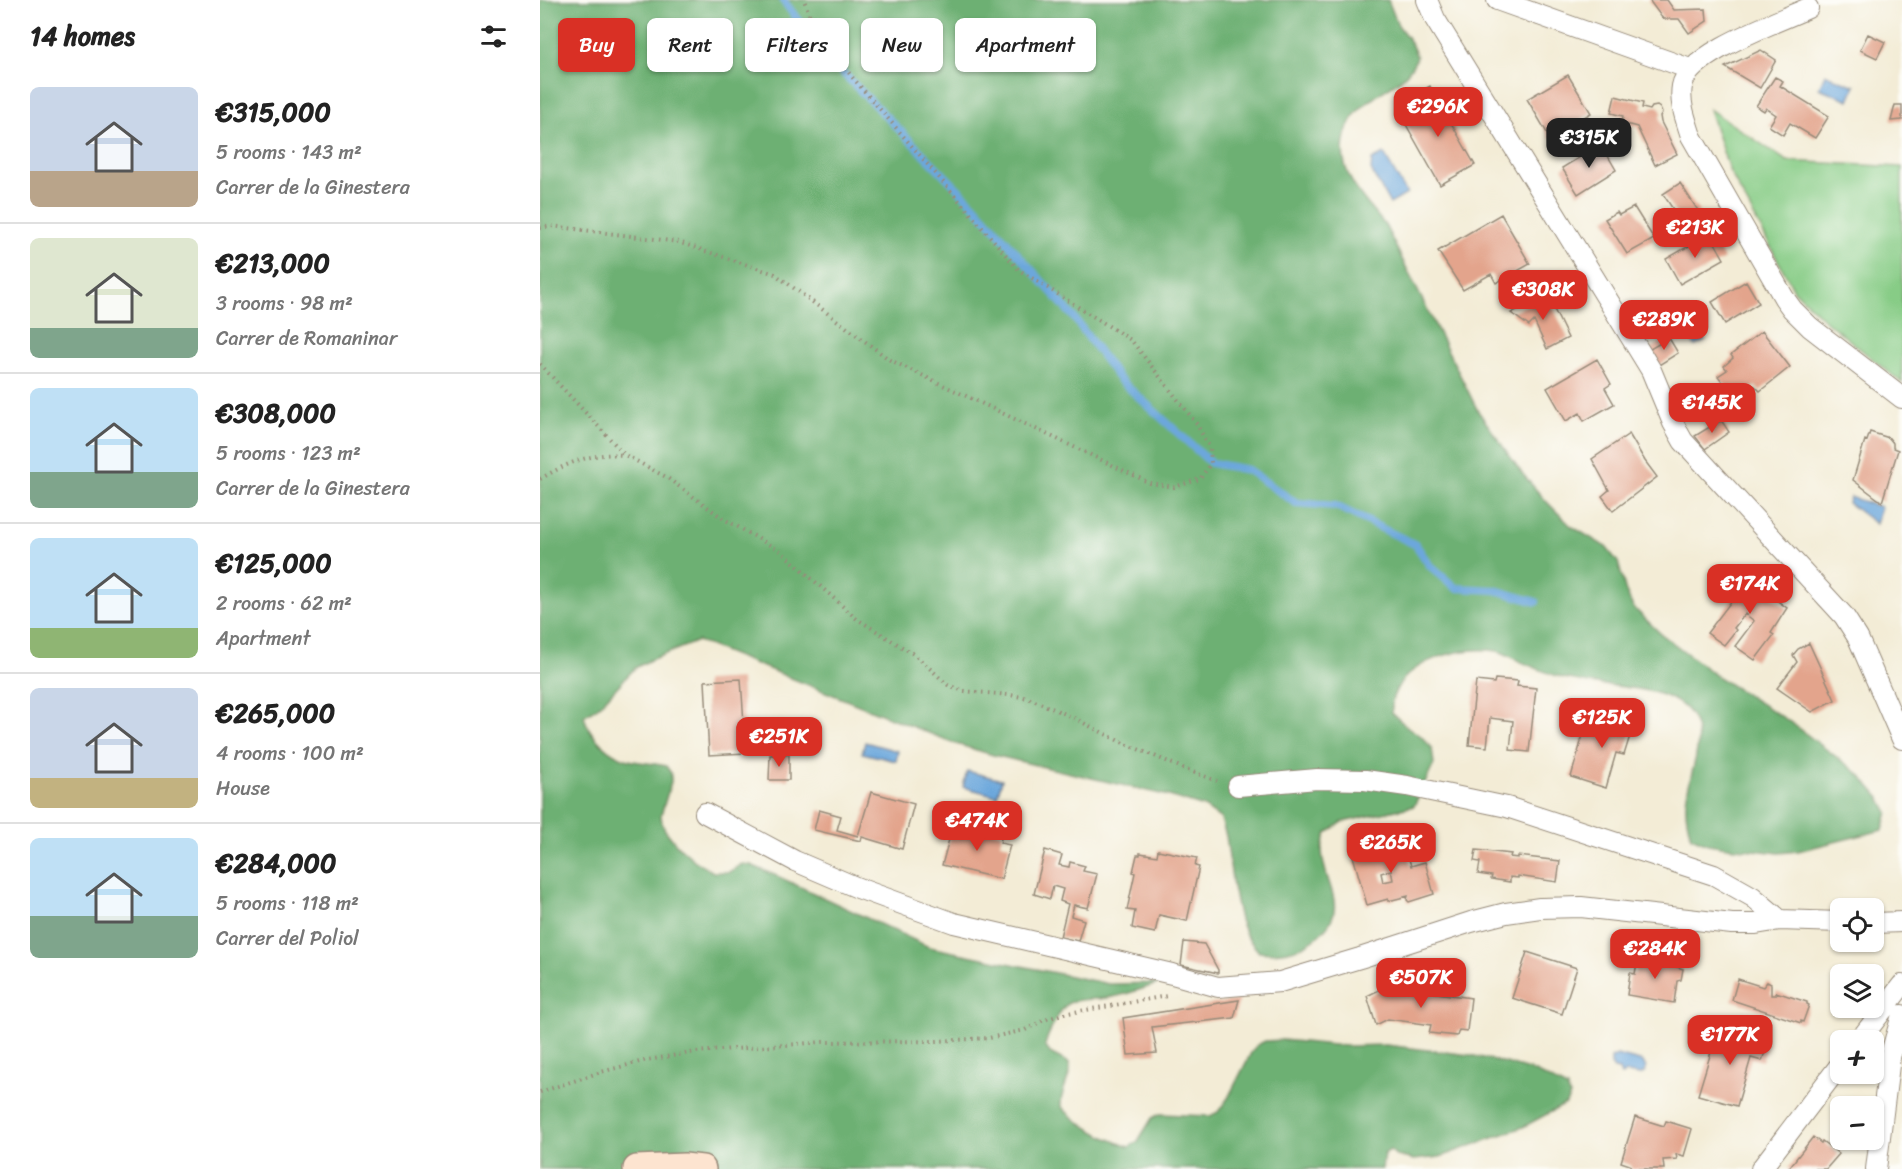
<!DOCTYPE html>
<meta charset="utf-8">
<style>
:root{--surface:#fff;--page:#f6f6f6;--text:#222;--muted:#767676;--line:#e0e0e0;--accent:#d93025}
body{margin:0;font-family:Sriracha,sans-serif;background:var(--page);color:var(--text);height:100vh;display:flex;flex-direction:column;font-size:22px;white-space:nowrap}
*{box-sizing:border-box;margin:0}
p{font-size:20px;color:var(--muted)}
.icon{flex:none;width:33px;height:33px;fill:none;stroke:currentColor;stroke-width:2;stroke-linecap:round;stroke-linejoin:round}
.map{position:relative;flex:1;overflow:hidden}
.sheet{display:flex;flex-direction:column;background:var(--surface);width:540px}
.sheet>*{flex:none}
.guide{position:absolute;left:18px;top:18px;width:570px;height:54px;display:flex;gap:12px}
.controls{position:absolute;left:1290px;top:898px;display:grid;gap:12px}
.controls a{display:grid;place-items:center;width:54px;height:54px;border-radius:9px;background:var(--surface);box-shadow:0 2px 4px #0004;font-size:30px}
.price{position:absolute;translate:-50% -51px;padding:0 14px;border-radius:12px;background:var(--accent);color:#fff;font-size:20px;line-height:39px;filter:drop-shadow(0 2px 3px #0008)}
.price::after{content:'';position:absolute;left:50%;top:36px;width:18px;height:14px;margin-left:-9px;background:inherit;clip-path:polygon(0 0,100% 0,50% 100%)}
.price.on{background:#222;color:#fff}
ul{padding:0;list-style:none}
li{display:flex;align-items:center;gap:18px;height:150px;padding:0 30px}
li+li{border-top:2px solid var(--line)}
li span{display:grid;place-items:center;flex:none;width:168px;height:120px;border-radius:9px;color:#555}
li>.icon{margin-inline-start:auto}
span .icon{width:72px;height:72px;fill:#fffc;stroke-width:1}
li b{font-size:26px}
h2{display:flex;justify-content:space-between;align-items:center;height:72px;padding:0 30px;font-size:26px}
.pill{padding:0 21px;border-radius:9px;background:var(--surface);box-shadow:0 2px 4px #0004;font-size:21px;line-height:54px}
.pill.on{background:var(--accent);color:#fff}
main{display:flex;flex:1;min-height:0}
.map>svg:first-child{display:block}
</style>
<main>
<section class="sheet">
<h2>14 homes<svg class="icon" aria-label="filters" viewBox="0 0 24 24"><path d="M4 7h16M4 17h16"/><circle cx="9" cy="7" r="2"/><circle cx="15" cy="17" r="2"/></svg></h2>
<ul>
<li><span style="background:linear-gradient(#c9d6e8 70%,#b9a48a 0)"><svg class="icon" aria-label="home" viewBox="0 0 24 24"><path d="M3 11l9-7 9 7M6 9v11h12V9"/></svg></span><div><b>€315,000</b><p>5 rooms · 143 m²</p><p>Carrer de la Ginestera</p></div></li>
<li><span style="background:linear-gradient(#dfe7d0 75%,#7fa58c 0)"><svg class="icon" aria-label="home" viewBox="0 0 24 24"><path d="M3 11l9-7 9 7M6 9v11h12V9"/></svg></span><div><b>€213,000</b><p>3 rooms · 98 m²</p><p>Carrer de Romaninar</p></div></li>
<li><span style="background:linear-gradient(#bfe0f5 70%,#7fa58c 0)"><svg class="icon" aria-label="home" viewBox="0 0 24 24"><path d="M3 11l9-7 9 7M6 9v11h12V9"/></svg></span><div><b>€308,000</b><p>5 rooms · 123 m²</p><p>Carrer de la Ginestera</p></div></li>
<li><span style="background:linear-gradient(#bfe0f5 75%,#8fb573 0)"><svg class="icon" aria-label="home" viewBox="0 0 24 24"><path d="M3 11l9-7 9 7M6 9v11h12V9"/></svg></span><div><b>€125,000</b><p>2 rooms · 62 m²</p><p>Apartment</p></div></li>
<li><span style="background:linear-gradient(#c9d6e8 75%,#c2b280 0)"><svg class="icon" aria-label="home" viewBox="0 0 24 24"><path d="M3 11l9-7 9 7M6 9v11h12V9"/></svg></span><div><b>€265,000</b><p>4 rooms · 100 m²</p><p>House</p></div></li>
<li><span style="background:linear-gradient(#bfe0f5 65%,#7fa58c 0)"><svg class="icon" aria-label="home" viewBox="0 0 24 24"><path d="M3 11l9-7 9 7M6 9v11h12V9"/></svg></span><div><b>€284,000</b><p>5 rooms · 118 m²</p><p>Carrer del Poliol</p></div></li>
</ul>
</section>
<div class="map">
<svg width="1362" height="1169" viewBox="0 0 1362 1169">
<rect width="100%" height="100%" fill="#fdfcf7"/>
<filter id="ink" filterUnits="userSpaceOnUse"><feTurbulence type="fractalNoise" baseFrequency=".0167" numOctaves="2"/><feDisplacementMap in="SourceGraphic" scale="12" xChannelSelector="R" yChannelSelector="G"/><feConvolveMatrix kernelMatrix="1 2 1 2 8 2 1 2 1" color-interpolation-filters="sRGB"/></filter>
<filter id="wash" filterUnits="userSpaceOnUse"><feTurbulence type="fractalNoise" baseFrequency=".008" numOctaves="4" result="noise"/><feDisplacementMap in="SourceGraphic" scale="24" xChannelSelector="R" yChannelSelector="G"/><feGaussianBlur stdDeviation="1.35" result="paint"/><feColorMatrix in="noise" values="0 0 0 0 0 0 0 0 0 0 0 0 0 0 0 0 0 1.4 0 .05"/><feComposite in="paint" operator="in"/></filter>
<g filter="url(#wash)">
<rect width="100%" height="100%" fill="#f3ecd6"/>
<!-- green -->
<path fill="#87cc86" stroke="#617b52" stroke-width="1.5" d="M 1169,109 L 1247,161 L 1362,167 L 1362,383 L 1281,317 L 1254,290 L 1189,170 Z"/>
<!-- forest -->
<path fill="#6db073" stroke="#546d48" stroke-width="1.5" d="M 0,0 L 848,0 L 858,25 L 870,41 L 877,57 C 867,80 854,83 835,97 C 818,108 807,121 804,141 C 798,175 825,200 845,225 L 938,411 L 981,472 L 1004,499 L 1031,526 L 1066,547 L 1078,562 L 1086,592 L 1093,607 L 1120,633 L 1178,677 L 1249,721 L 1319,774 L 1340,798 L 1348,812 L 1343,830 L 1258,851 L 1239,853 L 1187,847 L 1168,844 L 1151,837 C 1148,826 1145,814 1146,802 C 1148,775 1167,743 1152,717 C 1136,688 1084,688 1056,684 C 1045,683 1035,680 1024,678 C 1008,674 993,667 977,660 C 971,657 963,652 957,651 C 923,645 867,660 854,695 C 851,700 852,707 852,713 L 866,726 L 881,736 L 892,748 L 894,764 L 874,806 L 803,822 L 787,833 C 785,839 782,845 782,851 C 784,889 814,909 773,940 C 756,952 739,954 719,952 L 707,937 L 700,920 L 693,887 L 686,836 L 681,819 L 664,807 L 629,796 L 453,755 L 416,744 L 158,641 L 110,660 L 95,668 L 59,706 L 44,716 C 49,736 69,755 89,760 C 101,763 114,763 126,766 L 131,773 L 131,782 L 121,815 L 122,823 L 125,830 L 136,844 L 155,861 L 173,872 L 189,872 L 202,864 L 211,865 L 237,876 L 389,947 L 569,984 L 620,983 C 602,989 584,996 566,998 C 554,1000 540,998 529,1003 C 521,1006 506,1038 505,1046 L 510,1053 L 529,1063 C 532,1078 520,1090 521,1106 C 537,1125 565,1138 589,1147 L 598,1141 L 612,1118 L 620,1114 L 670,1116 L 678,1112 L 688,1098 L 712,1051 L 717,1045 L 725,1041 L 742,1040 L 805,1046 L 846,1045 L 930,1055 L 966,1063 L 995,1072 L 1027,1088 L 1030,1096 L 1026,1104 L 983,1127 L 900,1157 L 874,1160 L 857,1156 L 850,1150 L 844,1154 L 842,1169 L 0,1169 Z"/>
<!-- water -->
<path fill="#6ca7dc" stroke="#54687d" stroke-width="1.5" d="M 1285,74 L 1315,86 L 1309,100 L 1279,88 Z
M 844,154 L 867,194 L 850,204 L 831,170 L 832,160 Z
M 1151,317 L 1165,341 L 1155,346 L 1141,323 Z
M 1310,497 L 1341,507 L 1336,524 L 1308,503 Z
M 325,742 L 358,751 L 356,761 L 322,753 Z
M 427,771 L 462,780 L 457,796 L 423,787 Z
M 1077,1055 L 1103,1062 L 1106,1068 L 1104,1073 L 1100,1075 L 1087,1073 L 1081,1075 L 1079,1070 L 1074,1069 L 1071,1065 L 1071,1058 Z"/>
<g fill="none" stroke-linecap="round" stroke-linejoin="round">
<!-- stream -->
<path stroke="#6ca7dc" stroke-width="8" d="M 243,0 L 280,50 L 432,203 L 532,315 L 579,379 L 671,463 L 708,470 L 756,503 L 796,506 L 876,545 L 890,566 L 916,588 L 955,590 L 996,602"/>
</g>
<g id="blocks">
<!-- building -->
<path fill="#e3a48c" fill-rule="evenodd" d="M 1109,0 L 1127,0 L 1134,10 L 1166,9 L 1167,21 L 1149,33 L 1139,19 L 1123,19 Z
M 1328,34 L 1345,42 L 1337,58 L 1320,50 Z
M 1221,50 L 1236,60 L 1220,88 L 1185,67 Z
M 1028,75 L 1051,113 L 1010,138 L 987,99 Z
M 1235,77 L 1243,81 L 1240,86 L 1289,116 L 1275,138 L 1250,123 L 1243,135 L 1229,126 L 1236,115 L 1226,108 L 1224,111 L 1216,106 Z
M 890,86 L 935,165 L 900,185 L 864,121 L 879,112 L 870,97 Z
M 1075,96 L 1103,103 L 1102,108 L 1110,110 L 1112,107 L 1117,106 L 1120,108 L 1122,113 L 1120,116 L 1121,122 L 1137,154 L 1115,165 L 1097,127 L 1082,123 L 1083,116 L 1071,113 Z
M 1355,105 L 1362,105 L 1362,120 L 1351,121 Z
M 1061,144 L 1076,170 L 1038,194 L 1022,168 Z
M 1140,183 L 1159,212 L 1142,223 L 1123,194 Z
M 1094,207 L 1114,239 L 1087,254 L 1065,219 L 1077,212 L 1079,215 Z
M 961,214 L 990,264 L 956,283 L 951,274 L 923,290 L 898,251 Z
M 1170,234 L 1184,259 L 1140,284 L 1126,259 Z
M 1206,281 L 1219,303 L 1185,324 L 1172,302 Z
M 1007,295 L 1028,338 L 1007,349 L 994,321 L 989,326 L 971,313 Z
M 1222,331 L 1250,367 L 1220,391 L 1215,386 L 1197,400 L 1178,376 L 1187,370 L 1184,366 L 1193,358 L 1191,355 Z
M 1129,338 L 1138,353 L 1119,365 L 1110,349 Z
M 1057,359 L 1071,384 L 1065,388 L 1074,404 L 1044,421 L 1040,413 L 1026,421 L 1007,388 Z
M 1181,420 L 1189,432 L 1165,449 L 1155,436 Z
M 1330,432 L 1349,438 L 1353,443 L 1353,448 L 1358,450 L 1342,502 L 1313,480 L 1325,440 L 1327,441 Z
M 1089,434 L 1105,461 L 1117,477 L 1073,511 L 1062,496 L 1069,490 L 1052,459 Z
M 1214,566 L 1232,579 L 1223,590 L 1247,608 L 1231,633 L 1234,635 L 1215,660 L 1195,646 L 1214,621 L 1205,614 L 1194,628 L 1196,630 L 1184,645 L 1167,633 L 1190,603 L 1202,586 L 1199,585 Z
M 1269,643 L 1295,700 L 1272,712 L 1237,688 L 1257,662 L 1253,655 L 1258,649 Z
M 201,679 L 206,753 L 169,755 L 165,681 Z
M 955,679 L 978,681 L 977,686 L 996,688 L 989,752 L 970,750 L 973,721 L 950,718 L 947,747 L 929,745 L 936,681 L 954,683 Z
M 1057,712 L 1070,716 L 1071,713 L 1094,723 L 1084,755 L 1076,753 L 1066,788 L 1031,777 L 1045,728 L 1052,730 Z
M 230,755 L 249,755 L 249,780 L 229,780 Z
M 331,792 L 374,804 L 362,849 L 322,837 L 321,841 L 274,830 L 279,810 L 301,816 L 297,830 L 318,836 Z
M 423,824 L 462,834 L 460,843 L 470,845 L 461,879 L 402,865 L 410,836 L 417,838 L 420,825 Z
M 864,842 L 871,866 L 885,862 L 894,894 L 869,902 L 867,900 L 868,896 L 848,901 L 848,899 L 827,905 L 811,849 L 833,843 L 834,850 ZM 851,870 L 853,880 L 843,882 L 841,873 Z
M 505,850 L 522,855 L 519,865 L 529,867 L 530,862 L 545,866 L 543,871 L 557,874 L 548,908 L 534,905 L 531,916 L 544,920 L 538,941 L 520,937 L 528,904 L 520,901 L 523,889 L 513,886 L 510,899 L 494,894 Z
M 618,850 L 657,858 L 655,866 L 659,867 L 647,921 L 619,915 L 615,933 L 592,928 L 595,911 L 587,910 L 595,873 L 593,872 L 597,855 L 600,855 L 600,853 L 617,856 Z
M 936,850 L 971,854 L 970,857 L 978,858 L 978,856 L 1020,861 L 1017,882 L 978,876 L 978,878 L 970,877 L 970,882 L 951,879 L 952,876 L 938,874 L 940,862 L 934,861 Z
M 644,942 L 664,944 L 678,970 L 678,973 L 641,965 Z
M 987,952 L 1037,968 L 1022,1014 L 972,998 Z
M 1098,957 L 1138,963 L 1137,967 L 1143,969 L 1141,980 L 1137,981 L 1134,1003 L 1087,995 L 1090,973 L 1095,974 Z
M 1198,979 L 1223,987 L 1227,982 L 1231,984 L 1231,995 L 1236,995 L 1236,992 L 1267,1002 L 1267,1004 L 1269,1005 L 1263,1022 L 1261,1021 L 1261,1023 L 1192,1000 Z
M 855,982 L 856,987 L 931,998 L 927,1031 L 919,1030 L 917,1036 L 889,1033 L 891,1025 L 848,1019 L 836,1025 L 827,996 Z
M 699,1000 L 694,1018 L 612,1027 L 617,1053 L 588,1055 L 583,1018 Z
M 1178,1029 L 1228,1043 L 1222,1061 L 1211,1058 L 1197,1106 L 1158,1095 Z
M 1095,1117 L 1124,1126 L 1126,1121 L 1152,1129 L 1144,1156 L 1136,1154 L 1137,1159 L 1123,1160 L 1124,1169 L 1091,1169 L 1090,1165 L 1081,1162 Z
M 1273,1137 L 1281,1143 L 1282,1141 L 1299,1154 L 1286,1169 L 1248,1169 Z"/>
</g>
</g>
<g filter="url(#ink)">
<use href="#blocks" fill-opacity="0" stroke="#978b7a" stroke-width="1.5"/>
<g fill="none" stroke-linecap="round" stroke-linejoin="round">
<!-- street casing -->
<g stroke="#978b7a" stroke-width="22">
<path id="street" d="M 887,0 L 895,19 L 1111,370 L 1133,423 L 1143,441 L 1304,616 L 1318,638 L 1362,739
M 957,0 L 1150,69
M 1268,8 C 1238,22 1148,53 1142,86 C 1139,103 1146,120 1151,136 L 1244,298 L 1252,309 L 1270,327 L 1362,398
M 698,786 L 777,779 L 825,780 L 867,786 L 967,807 L 1174,875 L 1213,897 L 1240,920
M 165,813 L 255,861 L 318,888 L 414,923 L 632,974 L 678,987 L 740,982 L 820,958 L 931,922 L 966,913 L 1000,908 L 1041,907 L 1192,924 L 1216,924 L 1240,920 L 1300,922
M 1334,923 L 1362,922
M 1319,1041 L 1362,985
M 1221,1169 L 1300,1065
M 1336,1169 L 1350,1057 L 1362,1015"/>
</g>
<!-- secondary casing -->
<g stroke="#978b7a" stroke-width="30">
<path id="secondary" d="M 97,1169 L 144,1167 L 162,1169"/>
</g>
<!-- path -->
<path stroke="#978b7a" stroke-width="4" stroke-dasharray="1.5 4.5" stroke-linecap="butt" d="M 0,228 L 11,226 L 138,242 L 235,274 L 350,360 L 610,483 L 634,487 L 660,479 L 671,463 L 670,448 L 656,423 L 591,340 L 479,270 L 313,78 L 275,30 L 264,0
M 0,364 L 85,455 L 126,477 L 184,519 L 242,552 L 317,619 L 375,655 L 408,685 L 423,691 L 470,695 L 488,698 L 530,716 L 579,741 L 645,769 L 677,781
M 0,479 C 27,463 52,452 84,455
M 0,1092 L 61,1072 L 107,1060 L 156,1052 L 283,1042 L 396,1041 L 449,1038 L 485,1030 L 504,1020 L 523,1014 L 627,996"/>
<!-- street -->
<use href="#street" stroke="#fff" stroke-width="20"/>
<!-- secondary -->
<use href="#secondary" stroke="#fde4d0" stroke-width="27"/>
</g>
</g>
</svg>
<div class="controls">
<a><svg class="icon" aria-label="locate" viewBox="0 0 24 24"><circle cx="12" cy="12" r="6"/><path d="M12 2v4M12 18v4M2 12h4M18 12h4"/></svg></a>
<a><svg class="icon" aria-label="layers" viewBox="0 0 24 24"><path d="M12 4l9 5-9 5-9-5zM3 14l9 5 9-5"/></svg></a>
<a>+</a>
<a>−</a>
</div>
<b class="price" style="left:898px;top:138px">€296K</b>
<b class="price on" style="left:1049px;top:169px">€315K</b>
<b class="price" style="left:1155px;top:259px">€213K</b>
<b class="price" style="left:1003px;top:321px">€308K</b>
<b class="price" style="left:1124px;top:351px">€289K</b>
<b class="price" style="left:1172px;top:434px">€145K</b>
<b class="price" style="left:1210px;top:615px">€174K</b>
<b class="price" style="left:1062px;top:749px">€125K</b>
<b class="price" style="left:239px;top:768px">€251K</b>
<b class="price" style="left:437px;top:852px">€474K</b>
<b class="price" style="left:851px;top:874px">€265K</b>
<b class="price" style="left:1115px;top:980px">€284K</b>
<b class="price" style="left:881px;top:1009px">€507K</b>
<b class="price" style="left:1190px;top:1066px">€177K</b>
<div class="guide">
<a class="pill on">Buy</a>
<a class="pill">Rent</a>
<a class="pill">Filters</a>
<a class="pill">New</a>
<a class="pill">Apartment</a>
</div>
</div>
</main>
